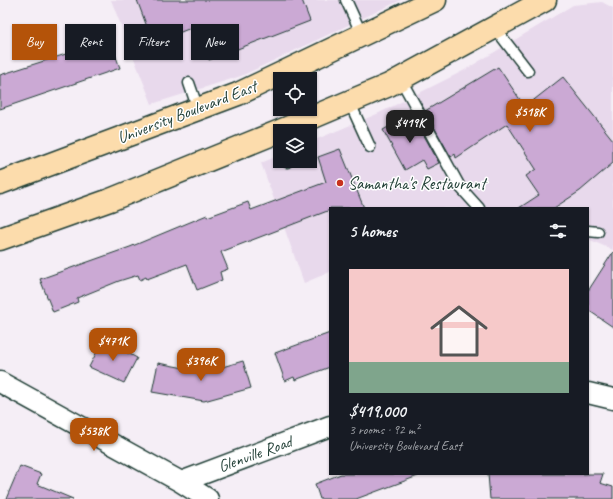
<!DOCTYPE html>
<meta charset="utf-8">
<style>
:root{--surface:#171b24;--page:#242831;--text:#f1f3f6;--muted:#9ea1a6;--line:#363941;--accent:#b45309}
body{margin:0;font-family:Caveat,sans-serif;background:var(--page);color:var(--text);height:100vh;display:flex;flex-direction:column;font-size:15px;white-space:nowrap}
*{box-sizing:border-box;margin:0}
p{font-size:13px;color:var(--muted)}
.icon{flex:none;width:22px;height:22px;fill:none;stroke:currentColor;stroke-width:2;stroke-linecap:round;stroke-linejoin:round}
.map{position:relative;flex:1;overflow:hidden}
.details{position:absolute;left:329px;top:207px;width:260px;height:268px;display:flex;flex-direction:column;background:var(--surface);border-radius:0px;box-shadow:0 1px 3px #0004}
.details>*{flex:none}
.banner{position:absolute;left:12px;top:24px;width:257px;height:36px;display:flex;gap:8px}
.buttons{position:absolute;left:273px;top:72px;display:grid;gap:8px}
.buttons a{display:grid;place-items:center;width:44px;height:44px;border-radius:0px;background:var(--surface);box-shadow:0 1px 3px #0004;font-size:20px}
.price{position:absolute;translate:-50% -34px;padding:0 9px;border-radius:8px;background:var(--accent);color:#fff;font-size:13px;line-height:26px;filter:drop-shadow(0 1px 2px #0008)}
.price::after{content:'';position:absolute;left:50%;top:24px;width:12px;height:9px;margin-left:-6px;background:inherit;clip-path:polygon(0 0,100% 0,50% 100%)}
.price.active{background:#222;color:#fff}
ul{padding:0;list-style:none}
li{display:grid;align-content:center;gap:8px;height:212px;padding:0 20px}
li+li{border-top:1px solid var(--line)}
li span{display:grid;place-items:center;height:124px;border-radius:0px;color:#555}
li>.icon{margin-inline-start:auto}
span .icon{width:72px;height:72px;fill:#fffc;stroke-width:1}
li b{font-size:17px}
h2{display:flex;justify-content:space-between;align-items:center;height:48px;padding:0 20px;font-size:17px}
.tag{padding:0 14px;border-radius:0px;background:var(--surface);box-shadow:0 1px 3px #0004;font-size:14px;line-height:36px}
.tag.active{background:var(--accent);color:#fff}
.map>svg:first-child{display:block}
</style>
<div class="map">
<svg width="613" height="499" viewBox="0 0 613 499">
<rect width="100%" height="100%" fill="#f5eef6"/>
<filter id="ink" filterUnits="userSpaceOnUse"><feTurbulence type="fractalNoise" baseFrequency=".025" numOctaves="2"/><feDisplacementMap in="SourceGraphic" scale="8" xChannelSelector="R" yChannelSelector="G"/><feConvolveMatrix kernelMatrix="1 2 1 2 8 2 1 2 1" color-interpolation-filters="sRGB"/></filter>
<g filter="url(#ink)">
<!-- built -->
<path fill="#e8d9ec" d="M 111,0 L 401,0 L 241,76 L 152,104 Z
M 602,2 L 613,8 L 613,250 L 588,239 L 588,208 L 330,208 L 330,272 L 304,283 L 261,163 L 280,155 L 280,161 L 310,161 L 310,142 L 377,114 L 463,71 L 573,5 Z"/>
<!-- building -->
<path fill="#cba9d4" stroke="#1f3d34" d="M 137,0 L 302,0 L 310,21 L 209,60 L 196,26 L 153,43 Z
M 110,40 L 120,68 L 0,109 L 0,75 Z
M 498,67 L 525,107 L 563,77 L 613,140 L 613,163 L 580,191 L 554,208 L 519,208 L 539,195 L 526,176 L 536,169 L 507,124 L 456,158 L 455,154 L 451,157 L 425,111 Z
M 410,115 L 412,118 L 414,117 L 439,163 L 427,169 L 422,160 L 405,170 L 383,130 Z
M 340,149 L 364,208 L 330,208 L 330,210 L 221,252 L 228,269 L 220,272 L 222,280 L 197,290 L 187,264 L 147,279 L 146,277 L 140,280 L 138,275 L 119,281 L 77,298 L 78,302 L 53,312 L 40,279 L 130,247 L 207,215 L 207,217 L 248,202 L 251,210 L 326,182 L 318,157 Z
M 613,252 L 613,327 L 588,310 L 588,291 Z
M 330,333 L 330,367 L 295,380 L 294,377 L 285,381 L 275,353 Z
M 103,340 L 137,358 L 124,383 L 89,367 Z
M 243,361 L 251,388 L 204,401 L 152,392 L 158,363 L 205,372 Z
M 20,466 L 41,474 L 37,484 L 73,499 L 6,499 Z
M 341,474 L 417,474 L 418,476 L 356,499 L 320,499 L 315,484 Z
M 488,474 L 603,474 L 600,483 L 613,487 L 613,499 L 490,499 Z"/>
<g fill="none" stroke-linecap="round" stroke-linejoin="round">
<!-- lane casing -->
<g stroke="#1f3d34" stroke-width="13">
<path id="lane" d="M 346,0 L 362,35
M 495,28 L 528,71
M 400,78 L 460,187 L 479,208
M 189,83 L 198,109
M 349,101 L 370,147
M 287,161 L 287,162
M 588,231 L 598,232"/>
</g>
<!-- street casing -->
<g stroke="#1f3d34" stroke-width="23">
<path id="street" d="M 0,382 L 181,482 L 208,499
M 588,393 L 613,399
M 181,482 L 330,426"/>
</g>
<!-- primary casing -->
<g stroke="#1f3d34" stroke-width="25">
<path id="primary" d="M 280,131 L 389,85 L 545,0
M 0,183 L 238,94 L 435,0
M 0,239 L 110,200 L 280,131"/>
</g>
<!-- lane -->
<use href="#lane" stroke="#fff" stroke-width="10"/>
<!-- street -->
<use href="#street" stroke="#fff" stroke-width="20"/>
<!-- primary -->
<use href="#primary" stroke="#fcdcac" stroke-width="22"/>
</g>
</g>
<!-- markers -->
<circle fill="#c8321e" stroke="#fff" stroke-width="1.5" cx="340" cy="183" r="4"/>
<g text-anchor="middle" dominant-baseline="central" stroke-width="3" stroke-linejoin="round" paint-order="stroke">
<!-- street labels -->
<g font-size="17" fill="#1f3d34" stroke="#fff">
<text transform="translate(187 112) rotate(-21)">University Boulevard East</text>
<text transform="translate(255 454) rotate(-20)">Glenville Road</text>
</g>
<!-- poi labels -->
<g font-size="17" fill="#1f3d34" stroke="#fff" text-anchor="start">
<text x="348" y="183">Samantha's Restaurant</text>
</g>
</g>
</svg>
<div class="buttons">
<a><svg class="icon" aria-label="locate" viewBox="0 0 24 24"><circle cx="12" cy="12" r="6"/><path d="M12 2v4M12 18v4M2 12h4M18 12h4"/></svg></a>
<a><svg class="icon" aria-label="layers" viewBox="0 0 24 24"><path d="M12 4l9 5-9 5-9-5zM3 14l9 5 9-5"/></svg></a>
</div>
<b class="price" style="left:530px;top:133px">$518K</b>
<b class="price active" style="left:410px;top:144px">$419K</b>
<b class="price" style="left:113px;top:362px">$471K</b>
<b class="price" style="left:201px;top:382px">$396K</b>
<b class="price" style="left:94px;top:452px">$538K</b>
<div class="banner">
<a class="tag active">Buy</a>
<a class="tag">Rent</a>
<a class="tag">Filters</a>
<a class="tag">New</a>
</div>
<section class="details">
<h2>5 homes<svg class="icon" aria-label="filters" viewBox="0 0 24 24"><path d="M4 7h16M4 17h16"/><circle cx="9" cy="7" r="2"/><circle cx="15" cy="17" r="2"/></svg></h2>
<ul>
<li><span style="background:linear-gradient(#f6c9c9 75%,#7fa58c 0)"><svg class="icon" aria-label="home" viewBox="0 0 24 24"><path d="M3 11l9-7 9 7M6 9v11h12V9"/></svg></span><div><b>$419,000</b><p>3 rooms · 92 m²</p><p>University Boulevard East</p></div></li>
</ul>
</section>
</div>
